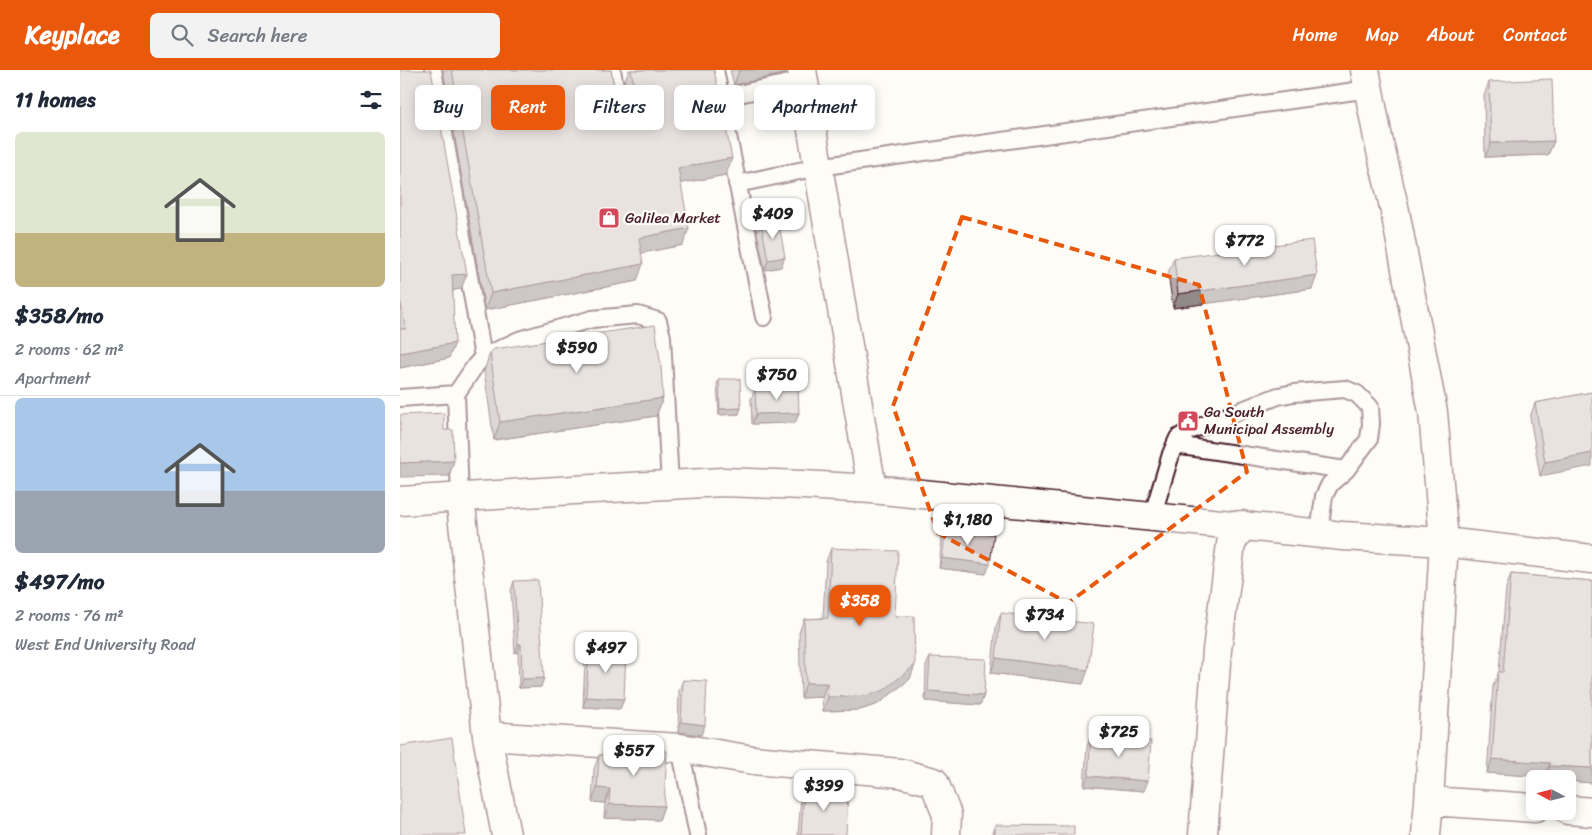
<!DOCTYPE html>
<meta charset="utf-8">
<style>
:root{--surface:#fff;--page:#f2f2f3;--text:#1f2937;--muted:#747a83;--line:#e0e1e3;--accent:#ea580c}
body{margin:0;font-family:Sriracha,sans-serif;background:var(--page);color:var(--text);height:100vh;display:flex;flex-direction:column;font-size:19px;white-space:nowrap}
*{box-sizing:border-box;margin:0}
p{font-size:16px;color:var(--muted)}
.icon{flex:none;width:28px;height:28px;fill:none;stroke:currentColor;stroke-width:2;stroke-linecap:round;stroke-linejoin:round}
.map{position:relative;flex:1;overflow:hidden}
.details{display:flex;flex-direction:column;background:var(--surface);width:400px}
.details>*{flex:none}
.banner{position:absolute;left:15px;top:15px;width:475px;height:45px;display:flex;gap:10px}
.needle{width:32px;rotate:277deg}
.fabs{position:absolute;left:1126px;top:700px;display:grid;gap:10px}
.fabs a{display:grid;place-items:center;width:50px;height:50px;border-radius:8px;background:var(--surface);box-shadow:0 2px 12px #0003;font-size:25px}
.price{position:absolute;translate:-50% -42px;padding:0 11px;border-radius:10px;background:#fff;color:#222;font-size:16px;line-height:32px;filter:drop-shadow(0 1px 2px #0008)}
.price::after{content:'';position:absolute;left:50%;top:30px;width:15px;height:11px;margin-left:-8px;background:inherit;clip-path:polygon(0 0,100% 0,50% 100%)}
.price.active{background:var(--accent);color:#fff}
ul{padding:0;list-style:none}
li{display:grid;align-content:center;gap:10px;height:265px;padding:0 15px}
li+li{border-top:1px solid var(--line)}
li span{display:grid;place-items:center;height:155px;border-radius:8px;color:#555}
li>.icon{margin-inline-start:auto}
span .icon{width:90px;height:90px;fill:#fffc;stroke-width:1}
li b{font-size:21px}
h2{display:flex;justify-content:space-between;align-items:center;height:60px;padding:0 15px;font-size:21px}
.pill{padding:0 18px;border-radius:8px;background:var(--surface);box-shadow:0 2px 12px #0003;font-size:18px;line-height:45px}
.pill.active{background:var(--accent);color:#fff}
header{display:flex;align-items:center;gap:30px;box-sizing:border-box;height:70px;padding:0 25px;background:var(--accent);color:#fff}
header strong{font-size:24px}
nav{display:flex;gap:28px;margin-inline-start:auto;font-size:18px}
.search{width:350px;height:45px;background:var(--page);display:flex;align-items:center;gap:12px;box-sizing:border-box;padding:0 18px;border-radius:8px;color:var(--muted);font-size:19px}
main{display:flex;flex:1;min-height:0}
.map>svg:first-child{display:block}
</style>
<header>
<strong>Keyplace</strong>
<div class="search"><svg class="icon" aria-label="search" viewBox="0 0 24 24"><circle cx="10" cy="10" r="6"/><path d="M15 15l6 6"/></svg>Search here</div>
<nav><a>Home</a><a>Map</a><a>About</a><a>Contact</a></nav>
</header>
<main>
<section class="details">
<h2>11 homes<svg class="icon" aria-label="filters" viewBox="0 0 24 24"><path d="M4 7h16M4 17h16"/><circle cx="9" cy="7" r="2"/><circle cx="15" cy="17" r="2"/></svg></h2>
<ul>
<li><span style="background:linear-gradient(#dfe7d0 65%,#c2b280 0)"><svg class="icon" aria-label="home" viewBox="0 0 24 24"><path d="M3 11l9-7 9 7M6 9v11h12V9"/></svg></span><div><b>$358/mo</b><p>2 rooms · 62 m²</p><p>Apartment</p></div></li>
<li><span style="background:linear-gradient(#a9c7e8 60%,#9aa5b1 0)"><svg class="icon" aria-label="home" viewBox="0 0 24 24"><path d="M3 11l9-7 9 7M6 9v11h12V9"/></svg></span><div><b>$497/mo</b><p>2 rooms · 76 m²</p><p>West End University Road</p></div></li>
</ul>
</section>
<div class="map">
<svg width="1192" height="765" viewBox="0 0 1192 765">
<rect width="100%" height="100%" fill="#fdfcf7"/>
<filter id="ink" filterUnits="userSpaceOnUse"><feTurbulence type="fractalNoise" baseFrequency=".02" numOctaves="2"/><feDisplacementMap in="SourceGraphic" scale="10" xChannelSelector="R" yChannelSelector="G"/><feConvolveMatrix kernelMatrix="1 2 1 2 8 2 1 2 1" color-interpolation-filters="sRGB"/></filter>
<g filter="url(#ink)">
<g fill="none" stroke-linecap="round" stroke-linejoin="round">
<!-- lane casing -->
<g stroke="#4a1f2b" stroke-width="20">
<path id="lane" d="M 33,0 L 83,287
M 212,0 L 222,55
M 315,0 L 364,247
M 320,28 L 404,10
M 337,114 L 418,97 L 969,19
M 0,328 L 56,324
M 775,375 L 946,400
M 60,427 L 56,324 L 75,296 L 83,287 L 119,270 L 192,249 L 238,245 L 258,251 L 262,267 L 270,415
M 752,447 L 771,384 L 778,368 L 789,361 L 878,326 L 894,323 L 945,319 L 957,324 L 970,337 L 971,354 L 969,369 L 946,400 L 930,414 L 924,426 L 919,464
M 280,678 L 298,765"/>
</g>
<!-- street casing -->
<g stroke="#4a1f2b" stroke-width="31">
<path id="street" d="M 402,0 L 472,419
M 965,0 L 978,68 L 995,141 L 1033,342 L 1044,472 L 1029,731 L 1026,765
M 60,427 L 87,666 L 106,765
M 0,431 L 174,420 L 323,412 L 403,415 L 472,419 L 943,466 L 1044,472 L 1192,489
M 87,666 L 280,678 L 353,690 L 500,703 L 534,712 L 547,745 L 546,765
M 1029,731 L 1135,738
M 1168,740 L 1192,742
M 803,765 L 817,580 L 831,474 L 842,455"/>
</g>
<!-- lane -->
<use href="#lane" stroke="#fdfcf7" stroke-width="16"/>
<!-- street -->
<use href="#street" stroke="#fdfcf7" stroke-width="28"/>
</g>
<!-- wall -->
<path fill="#b3a9a9" stroke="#4a1f2b" d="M 0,0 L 61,219 L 53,220 L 49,288 L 0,298 Z
M 43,0 L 211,0 L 218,40 L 221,45 L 229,48 L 231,47 L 224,12 L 229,0 L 314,0 L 326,105 L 281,113 L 283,175 L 241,183 L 237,211 L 85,240 Z
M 330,0 L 388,0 L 387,3 L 334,15 Z
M 1089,12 L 1154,71 L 1148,85 L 1085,87 L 1084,26 Z
M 361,153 L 381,197 L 365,200 L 357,163 Z
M 774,188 L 917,205 L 912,219 L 773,238 L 768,203 Z
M 90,283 L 263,328 L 256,346 L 94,370 L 84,301 Z
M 319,309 L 339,344 L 319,345 L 317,314 Z
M 355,319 L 399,343 L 395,353 L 352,354 L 351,329 Z
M 1192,322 L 1140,406 L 1130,347 L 1135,333 Z
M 546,458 L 586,504 L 539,498 L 542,468 Z
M 431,478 L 495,547 L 510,609 L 478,634 L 460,640 L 423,641 L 422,627 L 401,628 L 399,563 L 404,549 L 423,548 L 426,492 Z
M 1111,504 L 1192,511 L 1192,713 L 1168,711 L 1168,709 L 1145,709 L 1145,707 L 1087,703 L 1093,616 L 1099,602 L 1106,518 Z
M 114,511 L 141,617 L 119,618 L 118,582 L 115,583 L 111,520 Z
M 601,543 L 683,614 L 591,603 L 596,557 Z
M 189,578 L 224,629 L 220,639 L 183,637 L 185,588 Z
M 530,587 L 584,625 L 580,635 L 525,631 L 526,596 Z
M 283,610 L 301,665 L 278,662 L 279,620 Z
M 691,666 L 744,721 L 684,716 L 687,676 Z
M 212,678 L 264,736 L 259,750 L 204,748 L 205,733 L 192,732 L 194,699 L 199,685 L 210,685 Z
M 404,717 L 446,765 L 398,765 L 401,727 Z
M 595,755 L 595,765 L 591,765 Z"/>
<!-- shaded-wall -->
<path fill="#928a89" stroke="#4a1f2b" d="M 342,0 L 388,0 L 387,3 L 334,15 L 339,1 Z
M 1154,71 L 1148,85 L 1085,87 L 1091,73 Z
M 332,88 L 326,105 L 272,115 L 278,98 Z
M 289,158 L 283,175 L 232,185 L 239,168 Z
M 385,187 L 381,197 L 365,200 L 368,190 Z
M 243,194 L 237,211 L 85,240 L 91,223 Z
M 67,204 L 61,219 L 47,221 L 52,205 Z
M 917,205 L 912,219 L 773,238 L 778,224 Z
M 55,273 L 49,288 L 0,298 L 0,283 Z
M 263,328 L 256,346 L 94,370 L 100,352 Z
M 341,338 L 339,344 L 319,345 L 320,339 Z
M 399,343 L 395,353 L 352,354 L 356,344 Z
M 1192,383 L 1192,396 L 1140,406 L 1145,392 Z
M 54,391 L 49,406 L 0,407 L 0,393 Z
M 542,488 L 590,494 L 586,504 L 539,498 Z
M 118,574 L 121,574 L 118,582 L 115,583 Z
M 596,588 L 688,600 L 683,614 L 591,603 Z
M 515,595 L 510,609 L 478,634 L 460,640 L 423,641 L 428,627 Z
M 144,608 L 141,617 L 119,618 L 122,609 Z
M 406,613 L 427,613 L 422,627 L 401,628 Z
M 528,621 L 584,625 L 580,635 L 525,631 Z
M 186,627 L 224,629 L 220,639 L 183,637 Z
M 281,652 L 305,655 L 301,665 L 278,662 Z
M 1092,689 L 1150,693 L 1145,707 L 1087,703 Z
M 1150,696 L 1192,698 L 1192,713 L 1168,711 L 1168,709 L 1145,709 Z
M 688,706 L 748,711 L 744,721 L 684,716 Z
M 197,718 L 210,719 L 205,733 L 192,732 Z
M 209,734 L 264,736 L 259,750 L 204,748 Z"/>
<!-- building -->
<path fill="#d0c5c4" stroke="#4a1f2b" d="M 0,0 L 31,0 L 67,204 L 52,205 L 55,273 L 0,283 L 0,259 L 6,259 L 0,229 Z
M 52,0 L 211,0 L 218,40 L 221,45 L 229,48 L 235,45 L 238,37 L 231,0 L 314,0 L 332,88 L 278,98 L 289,158 L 239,168 L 243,194 L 91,223 Z
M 1152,9 L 1154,71 L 1091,73 L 1089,12 Z
M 378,149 L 385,187 L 368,190 L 361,153 Z
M 912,170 L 917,205 L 778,224 L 774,188 Z
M 255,255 L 261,297 L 263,328 L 100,352 L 90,283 L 94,279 Z
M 319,309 L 340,309 L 341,338 L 320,339 Z
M 398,318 L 399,343 L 356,344 L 355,319 Z
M 1192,322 L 1192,383 L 1145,392 L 1135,333 Z
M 44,343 L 44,360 L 53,360 L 54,391 L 0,393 L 0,345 Z
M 546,458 L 594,464 L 590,494 L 542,488 Z
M 431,478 L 498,481 L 495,547 L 514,546 L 515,595 L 484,620 L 465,626 L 428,627 L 427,613 L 406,613 L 404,549 L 428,548 Z
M 1111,504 L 1192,511 L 1192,698 L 1150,696 L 1150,693 L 1092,689 L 1098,602 L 1103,602 Z
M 138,510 L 144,608 L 122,609 L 121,574 L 118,574 L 114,511 Z
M 601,543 L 694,554 L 688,600 L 596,588 Z
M 189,578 L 226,580 L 224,629 L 186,627 Z
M 530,587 L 586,589 L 584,625 L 528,621 Z
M 283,610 L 307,611 L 305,655 L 281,652 Z
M 691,666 L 751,671 L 748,711 L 688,706 Z
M 52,668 L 66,765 L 0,765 L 0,676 Z
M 212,678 L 267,681 L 264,736 L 209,734 L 210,719 L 197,718 L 199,685 L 212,685 Z
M 404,717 L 448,721 L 446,765 L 401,765 Z
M 595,755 L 674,756 L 674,765 L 595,765 Z"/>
</g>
<!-- marked area -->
<path d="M0 0H1192V765H0ZM 562,147 L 799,215 L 847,402 L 668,533 L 538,463 L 493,336 Z" fill="#fdfcf7" fill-opacity=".55" fill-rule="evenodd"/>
<path fill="none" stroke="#e8590c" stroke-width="4" stroke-dasharray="10 6" stroke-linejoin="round" d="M 562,147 L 799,215 L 847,402 L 668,533 L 538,463 L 493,336 Z"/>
<!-- icons -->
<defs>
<g id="shop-square" transform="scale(1.125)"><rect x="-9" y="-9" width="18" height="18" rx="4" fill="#d1495b" stroke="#fdfcf7"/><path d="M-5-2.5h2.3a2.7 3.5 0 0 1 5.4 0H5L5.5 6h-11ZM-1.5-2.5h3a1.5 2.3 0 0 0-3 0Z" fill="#fff"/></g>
<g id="civic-square" transform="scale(1.125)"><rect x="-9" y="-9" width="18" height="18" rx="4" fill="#d1495b" stroke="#fdfcf7"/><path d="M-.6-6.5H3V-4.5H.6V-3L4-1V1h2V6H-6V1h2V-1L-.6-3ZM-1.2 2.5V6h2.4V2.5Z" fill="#fff"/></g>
</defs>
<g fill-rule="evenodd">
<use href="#shop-square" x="209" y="148"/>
<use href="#civic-square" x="788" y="351"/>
</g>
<g text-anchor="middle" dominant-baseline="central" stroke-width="4.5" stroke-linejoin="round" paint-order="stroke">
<!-- poi labels -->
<g font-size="15" fill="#4a1f2b" stroke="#fdfcf7" text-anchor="start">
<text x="225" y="148">Galilea Market</text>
<text x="804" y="342">Ga South<tspan x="804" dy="17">Municipal Assembly</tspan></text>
</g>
</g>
</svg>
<div class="fabs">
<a><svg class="needle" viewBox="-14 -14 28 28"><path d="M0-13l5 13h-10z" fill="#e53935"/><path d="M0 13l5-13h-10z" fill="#747a83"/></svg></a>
</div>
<b class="price" style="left:373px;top:170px">$409</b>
<b class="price" style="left:845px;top:197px">$772</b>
<b class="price" style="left:177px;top:304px">$590</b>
<b class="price" style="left:377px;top:331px">$750</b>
<b class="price" style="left:568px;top:476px">$1,180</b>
<b class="price active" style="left:460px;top:557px">$358</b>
<b class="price" style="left:645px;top:571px">$734</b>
<b class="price" style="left:206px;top:604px">$497</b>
<b class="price" style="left:719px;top:688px">$725</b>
<b class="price" style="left:234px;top:707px">$557</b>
<b class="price" style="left:424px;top:742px">$399</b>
<div class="banner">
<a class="pill">Buy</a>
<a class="pill active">Rent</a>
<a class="pill">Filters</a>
<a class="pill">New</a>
<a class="pill">Apartment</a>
</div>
</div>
</main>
